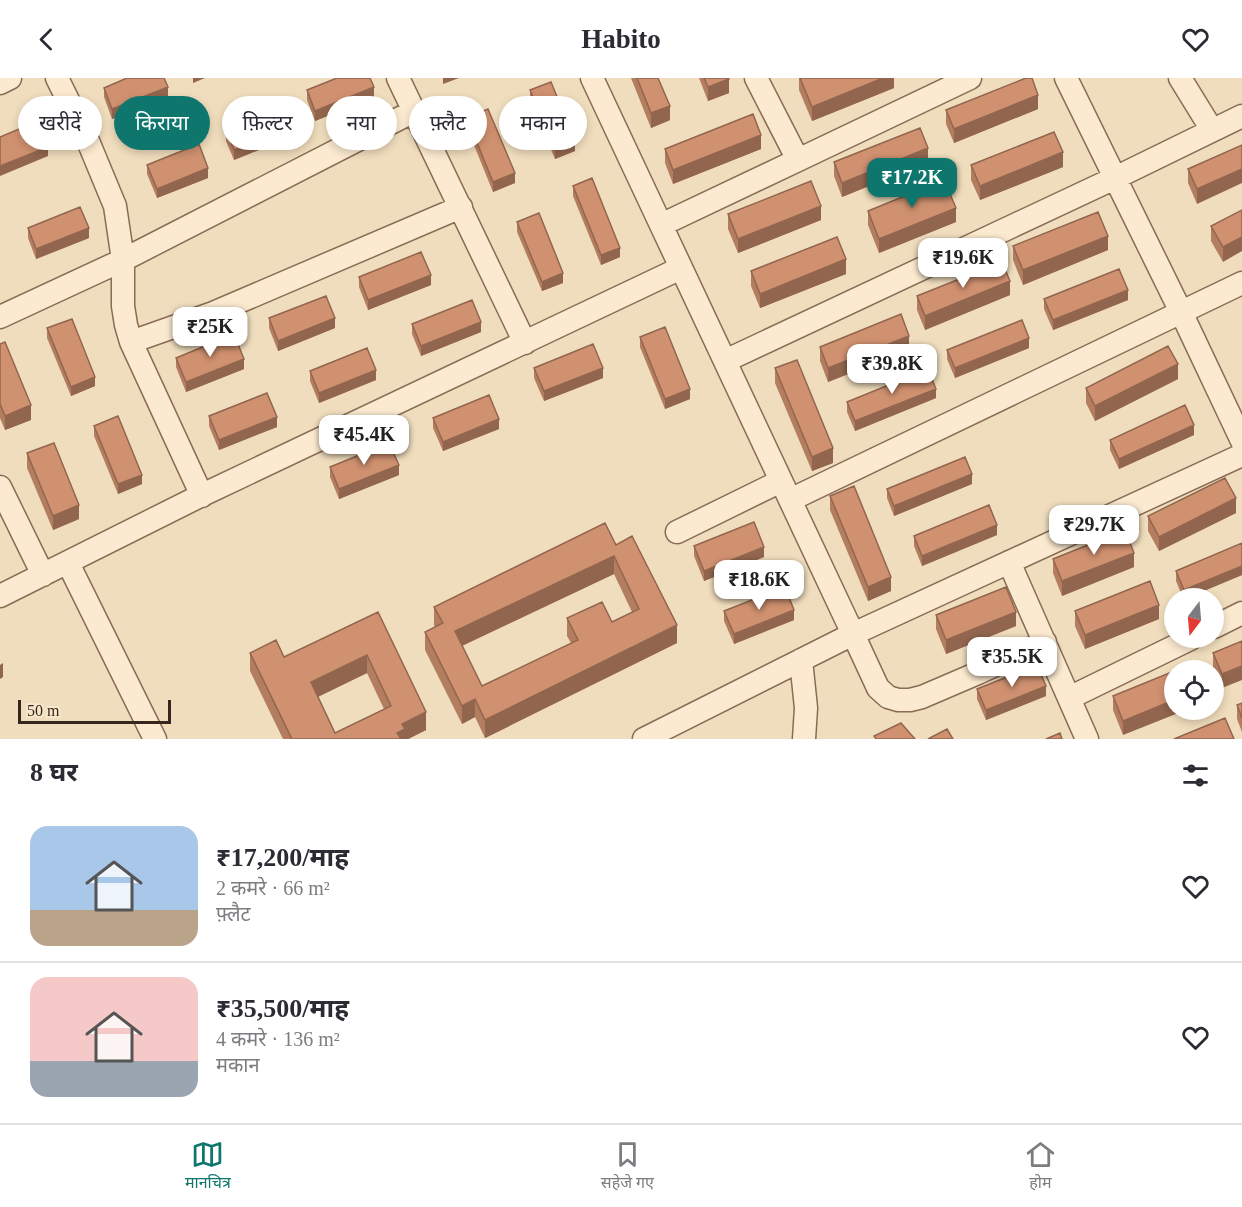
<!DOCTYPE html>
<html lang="hi">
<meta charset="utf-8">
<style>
:root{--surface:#fff;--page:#f2f2f3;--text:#2b2b33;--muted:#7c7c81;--line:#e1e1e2;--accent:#0f766e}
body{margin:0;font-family:"Times New Roman","Noto Sans Devanagari",serif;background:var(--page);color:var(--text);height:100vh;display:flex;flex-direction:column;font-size:22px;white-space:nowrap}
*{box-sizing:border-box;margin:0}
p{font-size:20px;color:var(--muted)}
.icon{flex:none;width:33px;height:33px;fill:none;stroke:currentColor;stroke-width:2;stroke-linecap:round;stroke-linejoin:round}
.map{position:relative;height:661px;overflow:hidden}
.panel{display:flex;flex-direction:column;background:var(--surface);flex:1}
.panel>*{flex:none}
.top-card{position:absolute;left:18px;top:18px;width:600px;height:54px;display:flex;gap:12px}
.needle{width:39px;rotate:196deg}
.fabs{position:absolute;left:1164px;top:510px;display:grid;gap:12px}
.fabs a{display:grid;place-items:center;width:60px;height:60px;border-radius:50%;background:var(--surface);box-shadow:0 3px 9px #0003;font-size:30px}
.scale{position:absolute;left:18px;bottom:15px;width:153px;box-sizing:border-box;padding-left:6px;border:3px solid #37261b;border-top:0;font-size:16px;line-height:21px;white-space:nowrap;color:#37261b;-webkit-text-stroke:4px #f7e7cd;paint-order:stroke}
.price{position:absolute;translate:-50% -51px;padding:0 14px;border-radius:12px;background:#fff;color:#222;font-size:20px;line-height:39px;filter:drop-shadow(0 2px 3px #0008)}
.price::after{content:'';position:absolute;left:50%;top:36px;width:18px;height:14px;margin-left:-9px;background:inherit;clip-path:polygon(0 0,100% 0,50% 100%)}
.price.current{background:var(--accent);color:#fff}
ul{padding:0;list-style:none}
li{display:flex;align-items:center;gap:18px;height:150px;padding:0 30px}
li+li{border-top:2px solid var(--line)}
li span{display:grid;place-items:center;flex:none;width:168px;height:120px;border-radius:18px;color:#555}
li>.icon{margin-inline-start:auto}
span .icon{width:72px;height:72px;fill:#fffc;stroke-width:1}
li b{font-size:26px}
h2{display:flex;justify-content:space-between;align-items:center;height:72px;padding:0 30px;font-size:26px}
.tag{padding:0 21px;border-radius:27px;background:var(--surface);box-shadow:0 3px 9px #0003;font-size:21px;line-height:54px}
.tag.current{background:var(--accent);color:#fff}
header{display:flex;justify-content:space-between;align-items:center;height:78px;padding:0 30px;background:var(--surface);font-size:27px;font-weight:600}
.tabs{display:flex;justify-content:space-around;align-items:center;height:84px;border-top:2px solid var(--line);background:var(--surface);font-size:16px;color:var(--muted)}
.tabs a{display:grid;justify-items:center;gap:3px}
.tabs .current{color:var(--accent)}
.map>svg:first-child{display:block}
</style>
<header><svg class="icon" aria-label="back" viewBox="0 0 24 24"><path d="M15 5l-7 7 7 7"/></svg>Habito<svg class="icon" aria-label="heart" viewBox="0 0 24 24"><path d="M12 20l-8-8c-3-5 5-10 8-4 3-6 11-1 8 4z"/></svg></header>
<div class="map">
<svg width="1242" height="661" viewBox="0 0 1242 661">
<rect width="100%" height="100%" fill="#f0ddbd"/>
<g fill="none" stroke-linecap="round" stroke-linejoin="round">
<!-- street casing -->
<g stroke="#886c55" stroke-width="25">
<path id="street" d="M 57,0 L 88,63 L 115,128 L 123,182 L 123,228 L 126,247 L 131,264 L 213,235 L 461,129
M 398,0 L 525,265
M 592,0 L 661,147 L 798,82
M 756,0 L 798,82 L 970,0
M 1066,0 L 1181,234 L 1242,363
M 1180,0 L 1212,52
M 0,5 L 10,0
M 661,147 L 853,556 L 1242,377
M 0,239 L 123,182 L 414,33
M 131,264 L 202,418
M 725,283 L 1115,100 L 1242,38
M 0,409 L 43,497
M 790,422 L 1242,205
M 677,454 L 781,403
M 1009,484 L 1087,661
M 68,485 L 155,661
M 0,518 L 198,419 L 681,190
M 1214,549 L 1242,535
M 801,582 L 806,630 L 804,661
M 1069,620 L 1192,560
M 644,661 L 853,556 L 878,610 L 888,619 L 898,622 L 910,622 L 922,619 L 978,595 L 1045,564"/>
</g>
<!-- street -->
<use href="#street" stroke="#fbead0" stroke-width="22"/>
</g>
<!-- wall -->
<path fill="#b37d60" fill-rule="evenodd" d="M 631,0 L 658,0 L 670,42 L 651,50 Z
M 699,0 L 728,0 L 729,15 L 708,23 Z
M 799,0 L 894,0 L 894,10 L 812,43 L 799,12 Z
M 104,10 L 168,18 L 112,41 L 104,19 Z
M 307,12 L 374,19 L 315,43 L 307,22 Z
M 530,12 L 575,73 L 555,81 L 530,22 Z
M 1038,31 L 954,65 L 946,46 L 946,32 Z
M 467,40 L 515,105 L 493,114 L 467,50 Z
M 226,53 L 291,59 L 234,82 L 226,63 Z
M 1242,67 L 1197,126 L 1188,105 L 1188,91 Z
M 665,71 L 761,71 L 673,106 L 665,85 Z
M 834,84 L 928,84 L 842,119 L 834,98 Z
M 147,87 L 208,100 L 157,120 L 147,96 Z
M 971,87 L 1063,89 L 980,122 L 971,102 Z
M 573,108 L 620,179 L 601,187 L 573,118 Z
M 1242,132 L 1223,184 L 1211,163 L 1211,148 Z
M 868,133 L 956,144 L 879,175 L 868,147 Z
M 728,136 L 821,142 L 738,175 L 728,151 Z
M 517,144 L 563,205 L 542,213 L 517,154 Z
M 28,150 L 89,160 L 36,181 L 28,160 Z
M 1013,168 L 1108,172 L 1023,207 L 1013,182 Z
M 751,193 L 846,196 L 760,230 L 751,208 Z
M 359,199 L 431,207 L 368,232 L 359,209 Z
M 1010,217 L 925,252 L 917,232 L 917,218 Z
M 1044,221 L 1128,222 L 1053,252 L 1044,231 Z
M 269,240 L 335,250 L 278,273 L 269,250 Z
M 412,246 L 481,254 L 421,278 L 412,256 Z
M 47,250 L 95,308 L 71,318 L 47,260 Z
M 640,259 L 690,321 L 665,331 L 640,269 Z
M 0,266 L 31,342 L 5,352 L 0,340 Z
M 820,269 L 909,272 L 828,304 L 820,283 Z
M 1029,270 L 955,300 L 947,281 L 947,272 Z
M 176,280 L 244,291 L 186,314 L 176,289 Z
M 534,290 L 603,300 L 544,323 L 534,300 Z
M 775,290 L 833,385 L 812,393 L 775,305 Z
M 310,293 L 376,302 L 319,325 L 310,303 Z
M 1178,301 L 1095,343 L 1086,325 L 1086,310 Z
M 936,320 L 855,353 L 847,334 L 847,324 Z
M 209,338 L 277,349 L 219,372 L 209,348 Z
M 433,340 L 499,351 L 443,373 L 433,350 Z
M 94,348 L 142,406 L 118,416 L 94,358 Z
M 1194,357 L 1119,391 L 1110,372 L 1110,362 Z
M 27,375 L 79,441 L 53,452 L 27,390 Z
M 330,389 L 399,397 L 339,421 L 330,399 Z
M 972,406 L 894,438 L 887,420 L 887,411 Z
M 830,418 L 891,513 L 868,523 L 830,432 Z
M 1236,435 L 1159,473 L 1148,453 L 1148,438 Z
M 997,457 L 922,488 L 914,468 L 914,458 Z
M 616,467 L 677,565 L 485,660 L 475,639 L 462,646 L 425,572 L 425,554 L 435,549 L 434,547 L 434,529 ZM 614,496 L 632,534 L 612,544 L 567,540 L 567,558 L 571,565 L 482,608 L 462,568 Z
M 694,468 L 764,479 L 704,503 L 694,478 Z
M 1053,481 L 1134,489 L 1062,518 L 1053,495 Z
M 1176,493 L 1242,497 L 1187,520 L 1183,520 L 1176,503 Z
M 724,533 L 794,542 L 734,566 L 724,543 Z
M 1075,533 L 1159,541 L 1085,571 L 1075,548 Z
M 378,534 L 426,652 L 408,661 L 283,661 L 250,593 L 250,575 L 284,579 ZM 367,595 L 384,631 L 335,655 L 318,619 Z
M 936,537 L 1016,548 L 946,576 L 936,551 Z
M 1242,563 L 1222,610 L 1213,589 L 1213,575 Z
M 1174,593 L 1123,657 L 1113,632 L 1113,618 Z
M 977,611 L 1046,618 L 986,642 L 977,621 Z
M 1242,625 L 1242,654 L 1237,641 L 1237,627 Z"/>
<!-- shaded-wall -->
<path fill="#92664e" d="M 193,0 L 205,0 L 193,5 Z
M 443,0 L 459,0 L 443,6 Z
M 883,0 L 894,0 L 894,10 L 812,43 L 812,29 Z
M 729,1 L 729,15 L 708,23 L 708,9 Z
M 168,9 L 168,18 L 112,41 L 112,31 Z
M 374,9 L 374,19 L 315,43 L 315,33 Z
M 1038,17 L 1038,31 L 954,65 L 954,51 Z
M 670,28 L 670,42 L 651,50 L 651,35 Z
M 291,49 L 291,59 L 234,82 L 234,72 Z
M 761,57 L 761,71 L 673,106 L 673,92 Z
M 575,63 L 575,73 L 555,81 L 555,71 Z
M 48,69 L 48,78 L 0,98 L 0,88 Z
M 928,70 L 928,84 L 842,119 L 842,105 Z
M 1063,74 L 1063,89 L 980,122 L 980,108 Z
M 208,90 L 208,100 L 157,120 L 157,111 Z
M 1242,91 L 1242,105 L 1197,126 L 1197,111 Z
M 515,95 L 515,105 L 493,114 L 493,104 Z
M 821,128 L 821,142 L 738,175 L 738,161 Z
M 956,130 L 956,144 L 879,175 L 879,161 Z
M 89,150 L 89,160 L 36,181 L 36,171 Z
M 1108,158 L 1108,172 L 1023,207 L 1023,192 Z
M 1242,159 L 1242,173 L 1223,184 L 1223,169 Z
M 620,170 L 620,179 L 601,187 L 601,177 Z
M 846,181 L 846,196 L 760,230 L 760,216 Z
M 563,195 L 563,205 L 542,213 L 542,204 Z
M 431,197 L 431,207 L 368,232 L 368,222 Z
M 1010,203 L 1010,217 L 925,252 L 925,238 Z
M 1128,212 L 1128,222 L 1053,252 L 1053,242 Z
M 335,240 L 335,250 L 278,273 L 278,263 Z
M 481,244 L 481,254 L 421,278 L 421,268 Z
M 909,258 L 909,272 L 828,304 L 828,290 Z
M 1029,260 L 1029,270 L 955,300 L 955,290 Z
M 244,281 L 244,291 L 186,314 L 186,304 Z
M 1178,286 L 1178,301 L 1095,343 L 1095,328 Z
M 603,290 L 603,300 L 544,323 L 544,313 Z
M 376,292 L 376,302 L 319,325 L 319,315 Z
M 95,299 L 95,308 L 71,318 L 71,309 Z
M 690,311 L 690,321 L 665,331 L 665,321 Z
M 936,311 L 936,320 L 855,353 L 855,343 Z
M 31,327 L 31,342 L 5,352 L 5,338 Z
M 277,339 L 277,349 L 219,372 L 219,362 Z
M 499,341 L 499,351 L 443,373 L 443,364 Z
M 1194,347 L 1194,357 L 1119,391 L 1119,381 Z
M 833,370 L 833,385 L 812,393 L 812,379 Z
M 399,387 L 399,397 L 339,421 L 339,411 Z
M 972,396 L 972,406 L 894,438 L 894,428 Z
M 142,397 L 142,406 L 118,416 L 118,406 Z
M 1236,420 L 1236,435 L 1159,473 L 1159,459 Z
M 79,427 L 79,441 L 53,452 L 53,438 Z
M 997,447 L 997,457 L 922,488 L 922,478 Z
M 764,469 L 764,479 L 704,503 L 704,493 Z
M 1134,475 L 1134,489 L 1062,518 L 1062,503 Z
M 614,478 L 614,496 L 455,571 L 455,553 Z
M 1242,488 L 1242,497 L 1187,520 L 1184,520 L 1184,512 Z
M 891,499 L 891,513 L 868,523 L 868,509 Z
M 1159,527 L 1159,541 L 1085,571 L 1085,557 Z
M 794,532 L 794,542 L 734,566 L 734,556 Z
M 1016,534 L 1016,548 L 946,576 L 946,562 Z
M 677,547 L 677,565 L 485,660 L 485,642 Z
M 367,577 L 367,595 L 311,622 L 311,604 Z
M 3,585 L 3,599 L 0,601 L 0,587 Z
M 1242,588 L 1242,602 L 1222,610 L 1222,596 Z
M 1046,608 L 1046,618 L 986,642 L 986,632 Z
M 475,621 L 475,639 L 462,646 L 462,628 Z
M 1174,622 L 1174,632 L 1186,632 L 1123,657 L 1123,643 Z
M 426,634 L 426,652 L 408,661 L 397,661 L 397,655 L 402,646 Z"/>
<!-- building -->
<path fill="#d09170" stroke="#92664e" stroke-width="1.5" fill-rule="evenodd" d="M 127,0 L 164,0 L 168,9 L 112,31 L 104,10 Z
M 337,0 L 370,0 L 374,9 L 315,33 L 307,12 Z
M 637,0 L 658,0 L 670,28 L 651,35 Z
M 704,0 L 728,0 L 729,1 L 708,9 Z
M 800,0 L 883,0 L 812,29 Z
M 1026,0 L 1032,0 L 1038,17 L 954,51 L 946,32 Z
M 551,4 L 575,63 L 555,71 L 530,12 Z
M 283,30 L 291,49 L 234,72 L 226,53 Z
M 488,31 L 515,95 L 493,104 L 467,40 Z
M 753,36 L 761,57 L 673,92 L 665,71 Z
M 38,43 L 48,69 L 0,88 L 0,59 Z
M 920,50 L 928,70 L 842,105 L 834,84 Z
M 1054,54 L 1063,74 L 980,108 L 971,87 Z
M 199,66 L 208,90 L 157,111 L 147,87 Z
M 1242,67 L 1242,91 L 1197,111 L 1188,91 Z
M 592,100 L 620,170 L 601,177 L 573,108 Z
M 944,102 L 956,130 L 879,161 L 868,133 Z
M 811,103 L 821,128 L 738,161 L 728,136 Z
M 80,129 L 89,150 L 36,171 L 28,150 Z
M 1242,132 L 1242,159 L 1223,169 L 1211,148 Z
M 1098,134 L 1108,158 L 1023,192 L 1013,168 Z
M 539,135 L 563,195 L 542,204 L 517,144 Z
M 837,159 L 846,181 L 760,216 L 751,193 Z
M 421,174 L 431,197 L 368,222 L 359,199 Z
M 1002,184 L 1010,203 L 925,238 L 917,218 Z
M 1119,191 L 1128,212 L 1053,242 L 1044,221 Z
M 326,218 L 335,240 L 278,263 L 269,240 Z
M 472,222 L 481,244 L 421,268 L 412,246 Z
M 901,236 L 909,258 L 828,290 L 820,269 Z
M 72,241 L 95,299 L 71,309 L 47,250 Z
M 1022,242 L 1029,260 L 955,290 L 947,272 Z
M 665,249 L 690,311 L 665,321 L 640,259 Z
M 234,256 L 244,281 L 186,304 L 176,280 Z
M 5,264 L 31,327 L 5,338 L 0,326 L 0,266 Z
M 593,266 L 603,290 L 544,313 L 534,290 Z
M 1168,268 L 1178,286 L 1095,328 L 1086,310 Z
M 367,270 L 376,292 L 319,315 L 310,293 Z
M 797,282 L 833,370 L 812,379 L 775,290 Z
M 928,291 L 936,311 L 855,343 L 847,324 Z
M 267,315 L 277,339 L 219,362 L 209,338 Z
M 489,317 L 499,341 L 443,364 L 433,340 Z
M 1185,327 L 1194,347 L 1119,381 L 1110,362 Z
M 118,338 L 142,397 L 118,406 L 94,348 Z
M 54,365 L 79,427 L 53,438 L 27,375 Z
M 389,365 L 399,387 L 339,411 L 330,389 Z
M 965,379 L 972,396 L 894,428 L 887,411 Z
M 1225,400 L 1236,420 L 1159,459 L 1148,438 Z
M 854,408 L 891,499 L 868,509 L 830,418 Z
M 989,427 L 997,447 L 922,478 L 914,458 Z
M 754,444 L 764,469 L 704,493 L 694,468 Z
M 605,445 L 616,467 L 632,458 L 677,547 L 485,642 L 475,621 L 462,628 L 425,554 L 443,545 L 434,529 ZM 614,478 L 639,531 L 612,544 L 602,524 L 567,540 L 578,562 L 482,608 L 455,553 Z
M 1125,452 L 1134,475 L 1062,503 L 1053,481 Z
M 1242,465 L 1242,488 L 1184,512 L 1176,493 Z
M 1150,503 L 1159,527 L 1085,557 L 1075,533 Z
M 785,509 L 794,532 L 734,556 L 724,533 Z
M 1006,509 L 1016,534 L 946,562 L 936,537 Z
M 378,534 L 426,634 L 402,646 L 405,651 L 397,655 L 401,661 L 292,661 L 250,575 L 276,562 L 284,579 ZM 367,577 L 391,628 L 335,655 L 311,604 Z
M 1242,563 L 1242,588 L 1222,596 L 1213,575 Z
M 1192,586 L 1194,592 L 1176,592 Z
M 1037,587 L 1046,608 L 986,632 L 977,611 Z
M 1174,593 L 1174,622 L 1123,643 L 1113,618 Z
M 1242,625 L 1242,640 L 1237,627 Z
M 1225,640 L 1234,661 L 1174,661 Z
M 901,645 L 915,661 L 876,661 L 874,658 Z
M 947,651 L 953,661 L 928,661 Z
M 1060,655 L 1062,661 L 1046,661 Z"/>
</svg>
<div class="fabs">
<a><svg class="needle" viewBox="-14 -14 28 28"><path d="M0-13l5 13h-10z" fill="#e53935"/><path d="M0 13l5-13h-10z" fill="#7c7c81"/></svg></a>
<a><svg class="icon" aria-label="locate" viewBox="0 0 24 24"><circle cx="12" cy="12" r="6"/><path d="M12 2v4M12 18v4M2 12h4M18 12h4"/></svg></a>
</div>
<div class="scale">50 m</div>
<b class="price current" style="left:912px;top:131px">₹17.2K</b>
<b class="price" style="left:963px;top:211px">₹19.6K</b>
<b class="price" style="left:210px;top:280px">₹25K</b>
<b class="price" style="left:892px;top:317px">₹39.8K</b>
<b class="price" style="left:364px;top:388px">₹45.4K</b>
<b class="price" style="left:1094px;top:478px">₹29.7K</b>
<b class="price" style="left:759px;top:533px">₹18.6K</b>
<b class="price" style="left:1012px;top:610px">₹35.5K</b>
<div class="top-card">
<a class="tag">खरीदें</a>
<a class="tag current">किराया</a>
<a class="tag">फ़िल्टर</a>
<a class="tag">नया</a>
<a class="tag">फ़्लैट</a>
<a class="tag">मकान</a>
</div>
</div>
<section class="panel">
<h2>8 घर<svg class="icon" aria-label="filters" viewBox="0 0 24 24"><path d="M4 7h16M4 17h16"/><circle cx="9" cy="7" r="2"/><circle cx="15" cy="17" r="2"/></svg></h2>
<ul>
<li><span style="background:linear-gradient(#a9c7e8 70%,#b9a48a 0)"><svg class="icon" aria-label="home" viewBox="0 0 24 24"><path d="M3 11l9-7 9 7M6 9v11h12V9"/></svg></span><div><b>₹17,200/माह</b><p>2 कमरे · 66 m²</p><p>फ़्लैट</p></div><svg class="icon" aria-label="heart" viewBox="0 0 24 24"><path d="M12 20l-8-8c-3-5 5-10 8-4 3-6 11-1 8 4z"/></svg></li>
<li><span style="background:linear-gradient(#f6c9c9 70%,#9aa5b1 0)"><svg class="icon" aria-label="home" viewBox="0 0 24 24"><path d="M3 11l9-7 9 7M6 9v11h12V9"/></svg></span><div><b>₹35,500/माह</b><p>4 कमरे · 136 m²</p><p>मकान</p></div><svg class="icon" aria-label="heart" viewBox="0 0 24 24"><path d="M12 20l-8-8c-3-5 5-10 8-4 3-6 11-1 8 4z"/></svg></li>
</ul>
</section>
<nav class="tabs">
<a class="current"><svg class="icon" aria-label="map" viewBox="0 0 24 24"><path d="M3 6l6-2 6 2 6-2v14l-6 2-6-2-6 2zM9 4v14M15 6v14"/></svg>मानचित्र</a>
<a><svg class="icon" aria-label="saved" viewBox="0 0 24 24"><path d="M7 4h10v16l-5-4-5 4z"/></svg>सहेजे गए</a>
<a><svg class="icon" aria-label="home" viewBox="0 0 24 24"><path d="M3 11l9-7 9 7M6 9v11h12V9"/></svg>होम</a>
</nav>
